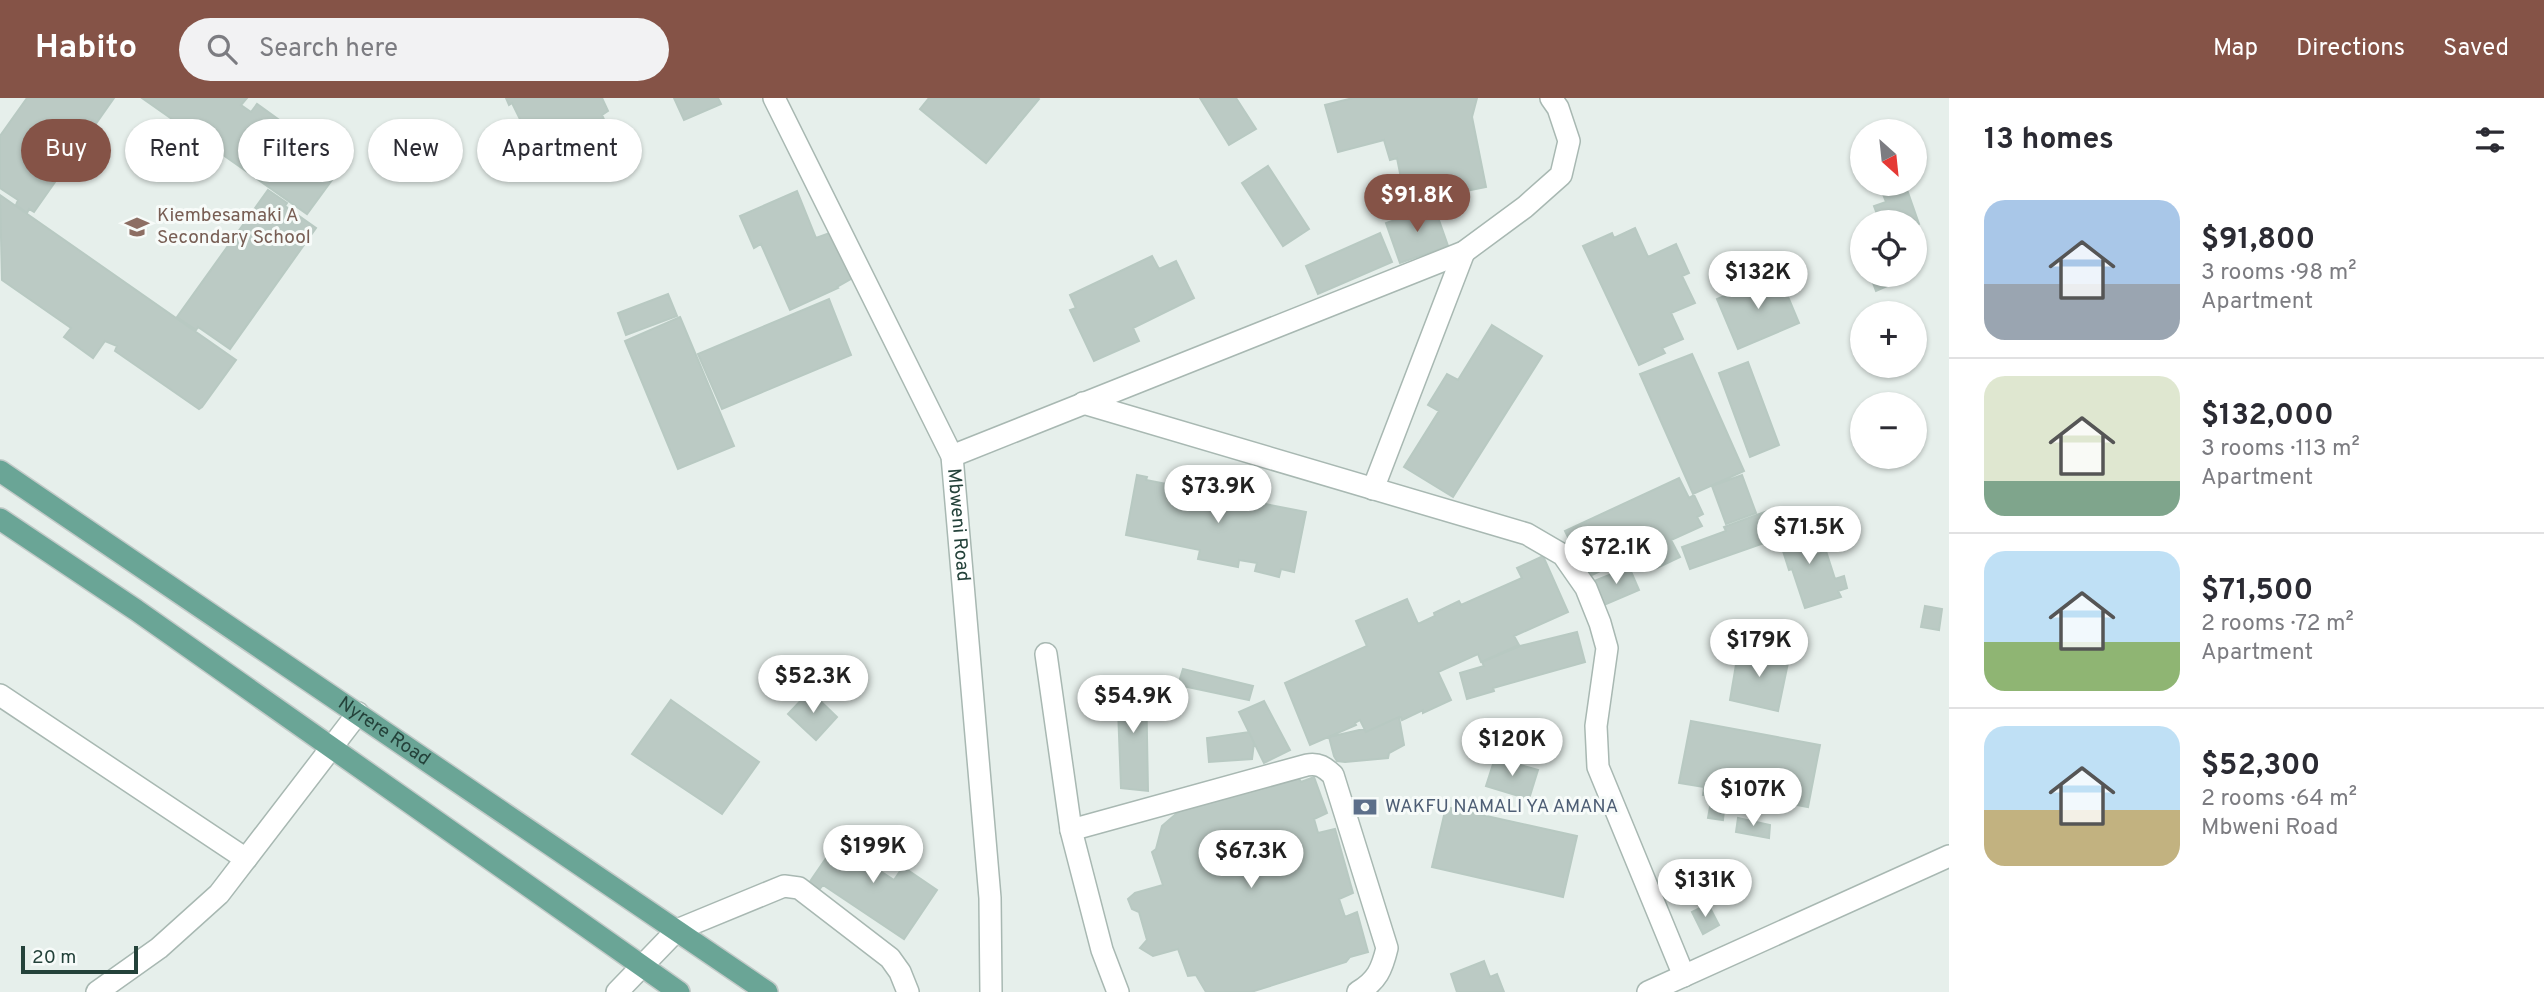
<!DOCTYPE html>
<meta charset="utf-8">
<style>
:root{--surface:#fff;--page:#f2f2f3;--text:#2b2b33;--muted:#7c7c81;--line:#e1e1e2;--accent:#855347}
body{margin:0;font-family:Overpass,sans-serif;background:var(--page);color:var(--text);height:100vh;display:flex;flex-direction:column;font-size:26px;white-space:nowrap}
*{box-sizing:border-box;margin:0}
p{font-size:23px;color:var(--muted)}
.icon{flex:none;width:38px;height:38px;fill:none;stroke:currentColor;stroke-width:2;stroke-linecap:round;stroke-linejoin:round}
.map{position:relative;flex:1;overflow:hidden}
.details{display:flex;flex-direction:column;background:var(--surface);width:595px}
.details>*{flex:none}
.guide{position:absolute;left:21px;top:21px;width:665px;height:63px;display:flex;gap:14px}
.needle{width:46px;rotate:153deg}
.fabs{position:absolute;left:1850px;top:21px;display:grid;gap:14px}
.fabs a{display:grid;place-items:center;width:77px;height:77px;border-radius:50%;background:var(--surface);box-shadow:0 2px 5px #0004;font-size:35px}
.scale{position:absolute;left:21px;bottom:18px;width:117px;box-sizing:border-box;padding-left:7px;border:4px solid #24423a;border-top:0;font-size:19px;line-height:24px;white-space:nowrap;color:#24423a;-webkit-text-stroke:5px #f7fbf9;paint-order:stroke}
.price{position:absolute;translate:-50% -60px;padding:0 16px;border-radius:24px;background:#fff;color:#222;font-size:23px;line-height:46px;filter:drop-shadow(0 2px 4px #0008)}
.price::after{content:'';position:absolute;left:50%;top:42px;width:21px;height:16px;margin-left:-10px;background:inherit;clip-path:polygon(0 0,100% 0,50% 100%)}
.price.current{background:var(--accent);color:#fff}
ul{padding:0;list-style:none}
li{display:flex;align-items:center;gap:21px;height:175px;padding:0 35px}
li+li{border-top:2px solid var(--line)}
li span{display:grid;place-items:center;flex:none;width:196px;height:140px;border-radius:21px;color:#555}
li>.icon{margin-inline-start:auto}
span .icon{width:84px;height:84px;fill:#fffc;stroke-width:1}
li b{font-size:30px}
h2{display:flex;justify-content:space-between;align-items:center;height:84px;padding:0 35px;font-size:30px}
.pill{padding:0 24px;border-radius:32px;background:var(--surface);box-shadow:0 2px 5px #0004;font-size:24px;line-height:63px}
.pill.current{background:var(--accent);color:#fff}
header{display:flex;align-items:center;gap:42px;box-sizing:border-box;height:98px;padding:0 35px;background:var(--accent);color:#fff}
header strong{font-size:33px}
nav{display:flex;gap:38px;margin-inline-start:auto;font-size:24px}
.search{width:490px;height:63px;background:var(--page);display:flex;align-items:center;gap:18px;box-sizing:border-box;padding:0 24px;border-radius:38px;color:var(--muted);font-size:26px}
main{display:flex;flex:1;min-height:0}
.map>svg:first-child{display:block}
</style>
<header>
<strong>Habito</strong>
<div class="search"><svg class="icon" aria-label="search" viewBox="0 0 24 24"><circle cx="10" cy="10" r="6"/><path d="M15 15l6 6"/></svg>Search here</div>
<nav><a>Map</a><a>Directions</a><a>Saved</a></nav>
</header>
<main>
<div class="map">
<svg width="1949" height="894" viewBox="0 0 1949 894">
<rect width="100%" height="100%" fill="#e6efeb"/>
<!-- building -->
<path fill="#bbcac4" stroke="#b8c9c2" stroke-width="2" d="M 27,0 L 114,0 L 34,114 L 29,111 L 27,115 L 16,107 L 18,102 L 0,90 L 0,38 Z
M 142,0 L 247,0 L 241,7 L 251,14 L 257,6 L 339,65 L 340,71 L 307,116 Z
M 506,0 L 602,0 L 608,13 L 602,17 L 613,42 L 546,74 L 512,5 L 509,7 Z
M 674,0 L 718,0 L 721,6 L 684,22 Z
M 929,0 L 1038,0 L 1039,1 L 986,65 L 920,11 Z
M 1200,0 L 1236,0 L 1256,31 L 1229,47 Z
M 1353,0 L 1477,0 L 1472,19 L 1486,89 L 1406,105 L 1397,60 L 1390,62 L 1384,42 L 1338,54 L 1325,7 Z
M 1268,68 L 1309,131 L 1283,148 L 1242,85 Z
M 1879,86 L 1905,86 L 1919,126 L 1914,128 L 1914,124 L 1880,124 L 1874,108 L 1886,104 Z
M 268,92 L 287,105 L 285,108 L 316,130 L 230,251 L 198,229 L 196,232 L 177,219 Z
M 797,93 L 816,140 L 838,132 L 856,178 L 837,189 L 838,190 L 790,212 L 761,146 L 754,150 L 740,118 Z
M 0,97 L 236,262 L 202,309 L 199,311 L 115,253 L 117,248 L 105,243 L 93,260 L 64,239 L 71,230 L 2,182 Z
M 1434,108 L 1448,148 L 1400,165 L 1386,125 Z
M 1635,130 L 1648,159 L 1676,146 L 1689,175 L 1682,178 L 1695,205 L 1671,215 L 1683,241 L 1662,250 L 1665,255 L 1639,267 L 1583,148 L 1612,135 L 1614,140 Z
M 1380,135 L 1392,164 L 1318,196 L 1306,168 Z
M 1152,158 L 1159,171 L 1176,163 L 1194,200 L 1133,230 L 1139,243 L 1094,263 L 1070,212 L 1076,210 L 1070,197 Z
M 1778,175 L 1799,225 L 1738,251 L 1717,201 Z
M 1870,177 L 1907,177 L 1908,179 L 1876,193 Z
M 668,196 L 677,218 L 626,237 L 618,215 Z
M 829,201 L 851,257 L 722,311 L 698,256 Z
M 680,219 L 734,348 L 678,371 L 625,243 Z
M 1492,227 L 1542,258 L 1453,399 L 1404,369 L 1439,313 L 1428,307 L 1447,276 L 1458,282 Z
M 1692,256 L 1744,373 L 1693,396 L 1640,276 Z
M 1748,264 L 1779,347 L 1750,359 L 1719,275 Z
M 1137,377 L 1147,379 L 1146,382 L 1207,394 L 1209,383 L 1228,386 L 1242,390 L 1240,401 L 1306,414 L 1294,474 L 1281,471 L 1279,479 L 1255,473 L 1257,465 L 1239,462 L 1238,469 L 1198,461 L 1200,452 L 1126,437 Z
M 1742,377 L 1756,415 L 1726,426 L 1712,388 Z
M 1679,380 L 1689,400 L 1694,397 L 1703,416 L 1697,419 L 1702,428 L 1671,442 L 1680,459 L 1657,470 L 1648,451 L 1592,477 L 1583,458 L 1578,460 L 1565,433 Z
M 1770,412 L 1778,440 L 1690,471 L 1682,449 L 1726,433 L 1724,429 Z
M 1804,421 L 1815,457 L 1826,453 L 1835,481 L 1844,478 L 1847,490 L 1838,493 L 1841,499 L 1805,510 L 1792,471 L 1789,472 L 1776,431 Z
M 1543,458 L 1568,514 L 1514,538 L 1519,547 L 1481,564 L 1478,556 L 1438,574 L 1451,602 L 1423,615 L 1423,612 L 1402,622 L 1401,619 L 1399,619 L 1366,634 L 1360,622 L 1355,625 L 1356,627 L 1310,647 L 1285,585 L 1367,548 L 1356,523 L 1407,501 L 1418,526 L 1435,518 L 1434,515 L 1459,503 L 1461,507 L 1522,480 L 1517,470 Z
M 1629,469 L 1639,492 L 1604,507 L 1594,483 Z
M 1925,508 L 1942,511 L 1939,532 L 1921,529 Z
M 1577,534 L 1585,564 L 1493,590 L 1494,593 L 1467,601 L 1460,575 L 1484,568 L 1482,564 L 1520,548 Z
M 1739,549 L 1789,560 L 1778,613 L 1730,602 Z
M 1183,571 L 1253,588 L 1249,602 L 1178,587 Z
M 1117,584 L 1146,584 L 1148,693 L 1121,690 Z
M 810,593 L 837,619 L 816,642 L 788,616 Z
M 671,602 L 759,664 L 722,716 L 632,656 Z
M 1264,603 L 1290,652 L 1264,665 L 1239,614 Z
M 1399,619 L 1404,647 L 1389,655 L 1388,660 L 1345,664 L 1337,663 L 1334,658 L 1329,639 L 1364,631 L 1366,634 Z
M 1691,623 L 1820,647 L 1808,709 L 1733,695 L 1732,702 L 1703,697 L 1704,689 L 1679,685 Z
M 1249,634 L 1254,645 L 1252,661 L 1209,664 L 1207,640 Z
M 1495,660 L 1538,672 L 1529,701 L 1486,688 Z
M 1298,679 L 1301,684 L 1314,679 L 1327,715 L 1314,721 L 1318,735 L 1335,731 L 1353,795 L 1339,801 L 1345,819 L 1357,814 L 1368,854 L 1350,859 L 1346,864 L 1251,894 L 1206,894 L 1196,877 L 1188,878 L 1178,851 L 1153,858 L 1140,850 L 1147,842 L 1139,814 L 1132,811 L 1128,801 L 1135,795 L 1163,787 L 1152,754 L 1156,751 L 1162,728 L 1183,710 Z
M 1446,709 L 1577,738 L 1563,799 L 1432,769 Z
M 1710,709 L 1724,712 L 1723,722 L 1708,720 Z
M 1738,720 L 1770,727 L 1769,740 L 1736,734 Z
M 846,731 L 880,753 L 871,767 L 894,782 L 903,769 L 937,792 L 904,841 L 823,787 L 819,792 L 809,785 Z
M 1708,806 L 1719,827 L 1703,836 L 1692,814 Z
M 1484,863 L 1490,879 L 1497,876 L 1504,894 L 1457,894 L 1451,876 Z"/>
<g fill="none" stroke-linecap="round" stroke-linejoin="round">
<!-- minor casing -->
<g stroke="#a8b8b2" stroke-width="24">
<g id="minor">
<path id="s1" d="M 774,0 L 952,358 L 990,800 L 991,894"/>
<path d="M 1083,305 L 1527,436 L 1563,457 L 1586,490 L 1600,525 L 1607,550 L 1596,628 L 1598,669 L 1684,878"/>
<path d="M 952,358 L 1464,154 L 1525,109 L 1561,77 L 1569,43 L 1558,10 L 1551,0"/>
<path d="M 1373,391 L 1464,154"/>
<path d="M 1046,556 L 1071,732 L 1102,852 L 1118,894"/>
<path d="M 0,597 L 246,761"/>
<path d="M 1071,732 L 1307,667 C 1319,665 1324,669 1333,677 L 1387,850 C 1382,871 1377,883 1358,894"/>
<path d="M 97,894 L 159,850 L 219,796 L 358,615"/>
<path d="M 617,894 L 677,832 L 784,788 L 799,790 L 890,860 L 900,874 L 908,894"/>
<path d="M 1648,894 L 1949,758"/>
</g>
</g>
<!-- major casing -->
<g stroke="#c2cac8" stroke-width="24">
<g id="major">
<path id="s2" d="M 0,373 L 767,894"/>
<path d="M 0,421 L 136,512 L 679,894"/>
</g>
</g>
<!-- minor -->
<use href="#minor" stroke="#fff" stroke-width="21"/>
<!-- major -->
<use href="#major" stroke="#6aa596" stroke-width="21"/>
</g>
<!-- icons -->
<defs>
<g id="school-bare" transform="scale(1.89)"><path d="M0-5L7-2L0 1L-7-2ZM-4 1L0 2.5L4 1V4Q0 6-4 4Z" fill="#8d6e63" stroke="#f7fbf9" stroke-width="2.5" paint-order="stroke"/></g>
<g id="bank-bare" transform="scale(1.89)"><path d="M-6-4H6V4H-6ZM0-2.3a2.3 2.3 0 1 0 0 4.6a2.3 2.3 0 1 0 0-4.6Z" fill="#5c6f8a" stroke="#f7fbf9" stroke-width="2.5" paint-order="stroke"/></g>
</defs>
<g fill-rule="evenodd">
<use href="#school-bare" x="137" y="129"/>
<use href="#bank-bare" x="1365" y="709"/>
</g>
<g text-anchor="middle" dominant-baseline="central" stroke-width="6" stroke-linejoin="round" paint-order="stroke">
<!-- education labels -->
<g font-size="19" fill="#785e54" stroke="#f7fbf9" text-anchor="start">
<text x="157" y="118">Kiembesamaki A<tspan x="157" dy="22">Secondary School</tspan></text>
</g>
<!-- street labels -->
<g font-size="19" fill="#24423a" stroke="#f7fbf9">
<text stroke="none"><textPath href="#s1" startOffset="469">Mbweni Road</textPath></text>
<text stroke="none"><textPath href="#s2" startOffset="464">Nyrere Road</textPath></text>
</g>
<!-- service labels -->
<g font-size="19" fill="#4e5e75" stroke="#f7fbf9" text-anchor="start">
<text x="1385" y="709">WAKFU NAMALI YA AMANA</text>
</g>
</g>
</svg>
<div class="fabs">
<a><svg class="needle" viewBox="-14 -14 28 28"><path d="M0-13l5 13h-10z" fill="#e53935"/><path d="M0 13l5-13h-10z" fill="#7c7c81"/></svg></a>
<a><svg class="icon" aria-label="locate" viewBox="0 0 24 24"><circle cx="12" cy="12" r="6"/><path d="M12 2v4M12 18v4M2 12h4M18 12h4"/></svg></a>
<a>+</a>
<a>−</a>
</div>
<div class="scale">20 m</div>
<b class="price current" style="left:1417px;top:136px">$91.8K</b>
<b class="price" style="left:1758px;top:213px">$132K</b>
<b class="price" style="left:1218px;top:427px">$73.9K</b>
<b class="price" style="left:1809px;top:468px">$71.5K</b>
<b class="price" style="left:1616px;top:488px">$72.1K</b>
<b class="price" style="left:1759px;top:581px">$179K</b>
<b class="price" style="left:813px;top:617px">$52.3K</b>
<b class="price" style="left:1133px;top:637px">$54.9K</b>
<b class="price" style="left:1512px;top:680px">$120K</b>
<b class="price" style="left:1753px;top:730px">$107K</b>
<b class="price" style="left:873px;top:787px">$199K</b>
<b class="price" style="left:1251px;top:792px">$67.3K</b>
<b class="price" style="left:1705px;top:821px">$131K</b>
<div class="guide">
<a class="pill current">Buy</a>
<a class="pill">Rent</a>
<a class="pill">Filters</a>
<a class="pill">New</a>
<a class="pill">Apartment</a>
</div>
</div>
<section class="details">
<h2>13 homes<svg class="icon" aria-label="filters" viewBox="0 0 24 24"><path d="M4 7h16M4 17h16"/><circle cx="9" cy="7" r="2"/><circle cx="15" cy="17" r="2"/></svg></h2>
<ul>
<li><span style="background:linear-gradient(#a9c7e8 60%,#9aa5b1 0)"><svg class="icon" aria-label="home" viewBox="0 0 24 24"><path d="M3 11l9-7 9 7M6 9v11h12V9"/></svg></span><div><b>$91,800</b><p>3 rooms · 98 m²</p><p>Apartment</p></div></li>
<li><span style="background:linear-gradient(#dfe7d0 75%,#7fa58c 0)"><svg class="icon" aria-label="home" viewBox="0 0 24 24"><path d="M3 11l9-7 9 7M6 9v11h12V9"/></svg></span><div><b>$132,000</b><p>3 rooms · 113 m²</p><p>Apartment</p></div></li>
<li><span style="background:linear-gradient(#bfe0f5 65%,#8fb573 0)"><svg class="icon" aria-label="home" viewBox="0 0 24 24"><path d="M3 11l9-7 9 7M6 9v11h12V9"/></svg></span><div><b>$71,500</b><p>2 rooms · 72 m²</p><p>Apartment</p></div></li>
<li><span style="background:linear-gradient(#bfe0f5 60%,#c2b280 0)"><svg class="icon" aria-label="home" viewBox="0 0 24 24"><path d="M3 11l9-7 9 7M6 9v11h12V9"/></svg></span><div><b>$52,300</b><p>2 rooms · 64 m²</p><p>Mbweni Road</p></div></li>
</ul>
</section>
</main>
